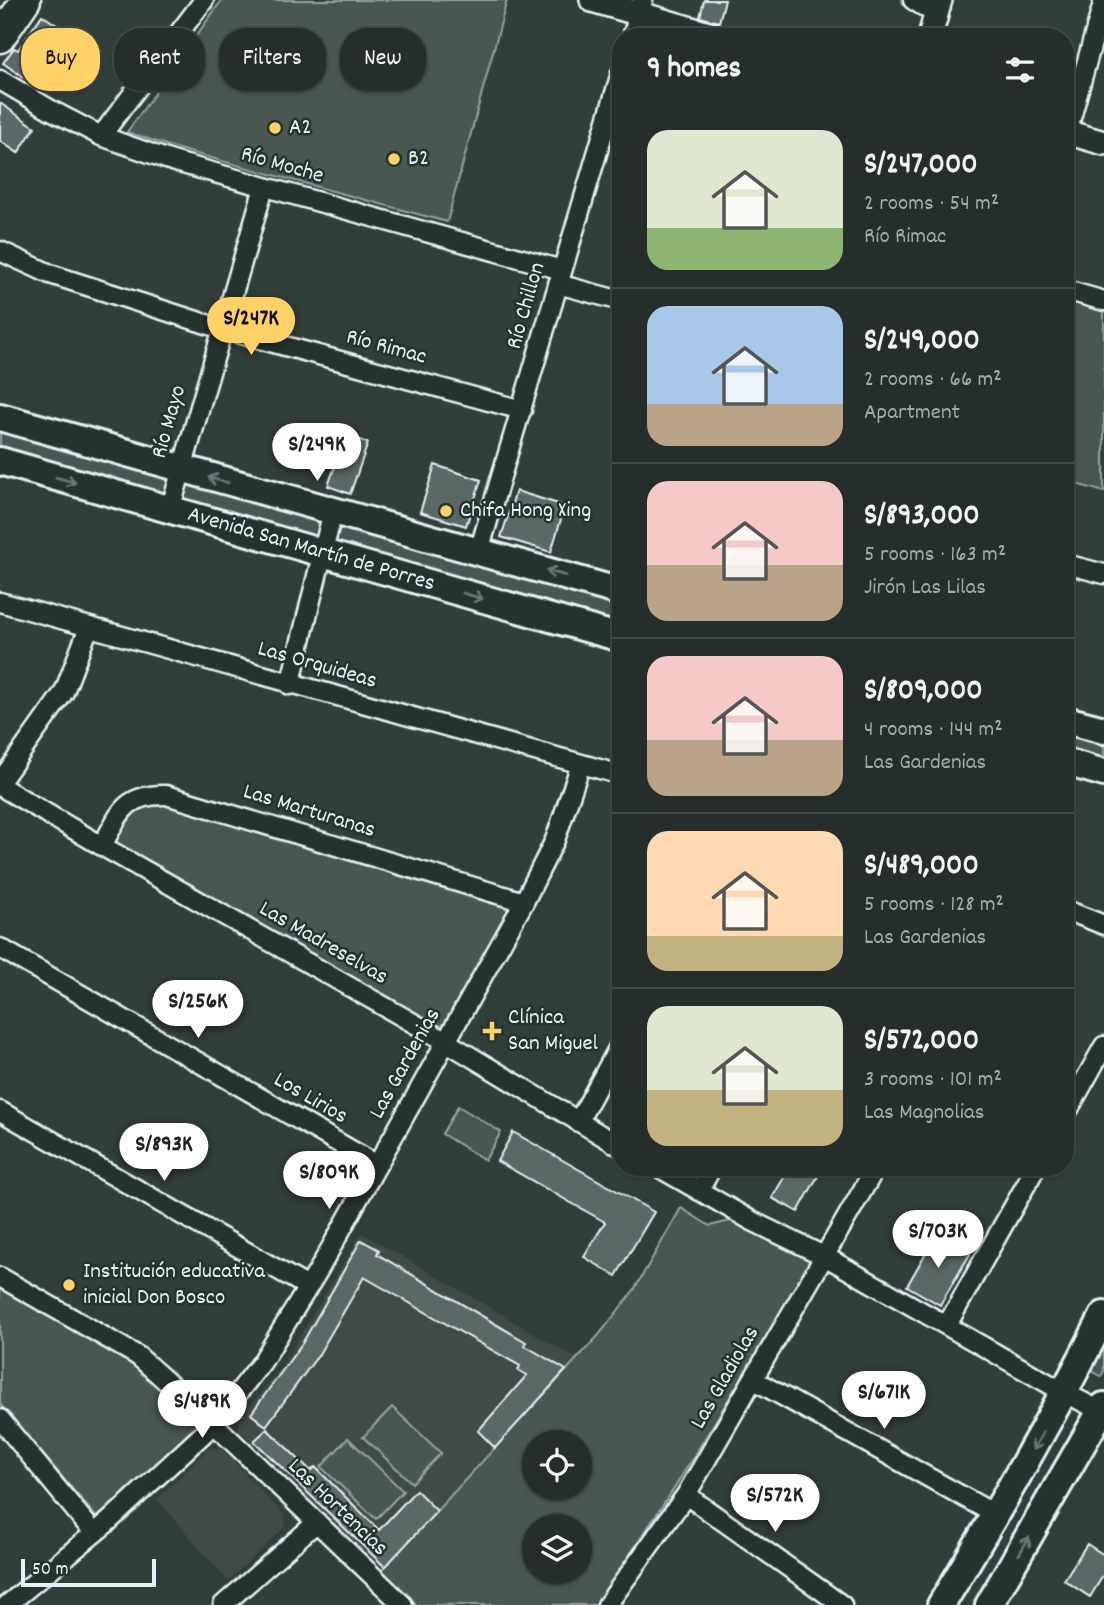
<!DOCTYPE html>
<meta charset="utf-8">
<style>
:root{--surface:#262e2b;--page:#323a37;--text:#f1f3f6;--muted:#a4a8a9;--line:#424a47;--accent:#ffd166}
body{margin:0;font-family:Dekko,sans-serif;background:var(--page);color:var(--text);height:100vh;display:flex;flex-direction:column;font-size:26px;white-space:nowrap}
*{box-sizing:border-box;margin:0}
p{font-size:23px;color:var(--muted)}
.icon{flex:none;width:38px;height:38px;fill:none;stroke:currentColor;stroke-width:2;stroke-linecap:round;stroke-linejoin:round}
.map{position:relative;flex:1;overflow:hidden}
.details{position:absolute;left:612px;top:28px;width:462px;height:1148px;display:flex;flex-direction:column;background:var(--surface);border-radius:28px;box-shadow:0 2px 5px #0004,0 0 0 2px var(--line)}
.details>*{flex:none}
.guide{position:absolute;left:21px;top:28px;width:486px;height:63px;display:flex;gap:14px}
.fabs{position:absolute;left:522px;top:1430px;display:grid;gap:14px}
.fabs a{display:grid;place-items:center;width:70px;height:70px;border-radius:50%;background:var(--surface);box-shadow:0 2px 5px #0004,0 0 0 2px var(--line);font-size:35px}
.scale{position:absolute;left:21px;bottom:18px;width:135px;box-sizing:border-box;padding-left:7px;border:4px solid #e8f1f8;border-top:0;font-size:19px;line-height:24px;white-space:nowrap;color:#e8f1f8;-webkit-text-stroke:5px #26332d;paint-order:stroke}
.price{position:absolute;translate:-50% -60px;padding:0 16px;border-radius:24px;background:#fff;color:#222;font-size:23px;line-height:46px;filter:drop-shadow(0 2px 4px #0008)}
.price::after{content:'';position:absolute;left:50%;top:42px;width:21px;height:16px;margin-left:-10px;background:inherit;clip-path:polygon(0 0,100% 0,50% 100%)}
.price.current{background:var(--accent);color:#111}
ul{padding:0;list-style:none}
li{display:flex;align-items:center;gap:21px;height:175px;padding:0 35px}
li+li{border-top:2px solid var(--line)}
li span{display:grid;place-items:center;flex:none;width:196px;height:140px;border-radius:21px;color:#555}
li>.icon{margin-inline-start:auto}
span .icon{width:84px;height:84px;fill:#fffc;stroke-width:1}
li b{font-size:30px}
h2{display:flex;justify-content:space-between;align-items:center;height:84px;padding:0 35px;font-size:30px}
.tag{padding:0 24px;border-radius:28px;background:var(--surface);box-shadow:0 2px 5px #0004,0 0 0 2px var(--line);font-size:24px;line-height:63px}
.tag.current{background:var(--accent);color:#111}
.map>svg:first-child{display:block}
</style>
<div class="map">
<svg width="1104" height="1605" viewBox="0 0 1104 1605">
<rect width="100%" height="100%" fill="#323e39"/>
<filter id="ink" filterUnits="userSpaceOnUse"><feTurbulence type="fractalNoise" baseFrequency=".0143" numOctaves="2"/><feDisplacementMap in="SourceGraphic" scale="14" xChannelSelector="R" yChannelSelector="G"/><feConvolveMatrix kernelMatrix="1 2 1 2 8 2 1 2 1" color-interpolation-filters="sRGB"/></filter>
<g filter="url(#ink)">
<!-- built -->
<path fill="#3f4b46" d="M 362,1233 L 576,1358 L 382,1570 L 239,1430 L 241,1416 L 279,1371 Z
M 208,1449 L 222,1449 L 285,1516 L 286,1526 L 228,1581 L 157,1499 Z"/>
<!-- green -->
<path fill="#495651" stroke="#98a4a4" stroke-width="2" fill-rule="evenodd" d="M 222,0 L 507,0 L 447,222 L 178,149 L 127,132 Z
M 1066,298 L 1104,309 L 1104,492 L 1066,481 Z
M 0,428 L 319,521 L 321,529 L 317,539 L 0,450 Z
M 339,525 L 621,605 L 621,630 L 335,550 L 332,538 Z
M 1066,733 L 1104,744 L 1104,767 L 1066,756 Z
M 156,802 L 513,909 L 445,1031 L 114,845 L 116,828 L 139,805 Z
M 458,1106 L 501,1132 L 485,1160 L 442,1134 Z
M 681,1208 L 710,1226 L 738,1219 L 814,1260 L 675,1487 L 596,1605 L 417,1605 L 382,1570 L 598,1336 L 634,1290 ZM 534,1442 L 579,1442 L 579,1488 L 534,1488 ZM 534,1526 L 579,1526 L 579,1572 L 534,1572 Z
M 0,1285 L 135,1363 L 201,1426 L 98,1519 L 0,1404 Z
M 1104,1333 L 1104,1371 L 1101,1376 L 1085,1367 Z
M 392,1407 L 441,1453 L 412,1483 L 363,1437 Z
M 348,1438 L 403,1491 L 376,1519 L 321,1467 Z"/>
<!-- building -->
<path fill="#5c6865" stroke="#e8f1f8" stroke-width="2" d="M 704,0 L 725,0 L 719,22 L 700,17 Z
M 42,15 L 82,42 L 67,63 L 53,53 L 32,83 L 3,63 L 14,48 L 18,50 Z
M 0,103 L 35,127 L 18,153 L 0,141 Z
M 346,435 L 368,443 L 350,494 L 328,486 Z
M 435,465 L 481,480 L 466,526 L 420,512 Z
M 516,491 L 565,506 L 551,552 L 501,537 Z
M 513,1132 L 654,1212 L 616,1276 L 584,1257 L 605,1222 L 497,1161 Z
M 790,1167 L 823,1167 L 798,1212 L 772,1198 Z
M 936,1235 L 970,1254 L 940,1305 L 907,1286 Z
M 361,1240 L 379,1250 L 377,1254 L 526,1342 L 524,1345 L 566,1370 L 495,1448 L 478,1431 L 527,1375 L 518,1370 L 520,1366 L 364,1277 L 319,1354 L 266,1426 L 251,1414 L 303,1342 Z
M 267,1429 L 311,1471 L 315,1467 L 379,1530 L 416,1490 L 437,1511 L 385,1567 L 254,1441 Z
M 1087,1544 L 1104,1555 L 1104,1574 L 1090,1597 L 1064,1580 Z"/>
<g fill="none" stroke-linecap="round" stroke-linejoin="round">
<!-- minor casing -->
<g stroke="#e8f1f8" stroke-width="23">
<path id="minor" d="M 913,0 L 936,14
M 632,37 L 643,0
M 0,80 L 51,110 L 101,136 L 172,161 L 562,270
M 101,136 L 204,0
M 1066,136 L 1104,0
M 0,251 L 50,274 L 222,329 L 522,410
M 558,284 L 621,301
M 1066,290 L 1104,301
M 170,510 L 264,187
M 479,551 L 621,73
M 1066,564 L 1104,574
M 0,602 L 621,775
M 290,685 L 333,511
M 0,782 L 64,692 L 89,627
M 0,786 L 102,846 L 445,1041 L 621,1147
M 102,846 C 120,814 123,794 166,795 L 524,902
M 1066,910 L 1104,925
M 0,948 L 377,1165
M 0,1111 L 308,1287
M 1066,1114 L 1104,1046
M 578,1122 L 621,1043
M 658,1167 L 752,1221 L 826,1257 L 1065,1393 L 1101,1411
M 699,1191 L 712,1167
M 0,1277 L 138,1356 L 214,1424 L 403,1605
M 947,1325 L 1036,1167
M 754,1380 L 996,1515
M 0,1419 L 94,1533
M 686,1495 L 842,1605
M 7,1605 L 108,1522 L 214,1424 L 262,1362 L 318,1271 L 524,902 L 555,840 L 581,764
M 223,1605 L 317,1522
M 607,1605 L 686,1495 L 876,1167"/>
</g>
<!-- tertiary casing -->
<g stroke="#e8f1f8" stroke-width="28">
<path id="tertiary" d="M 592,0 L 719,37
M 930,37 L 940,0
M 1066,132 L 1104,143"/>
</g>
<!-- secondary casing -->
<g stroke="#e8f1f8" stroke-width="32">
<path id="secondary" d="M 0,417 L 621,592
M 0,461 L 621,638
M 1066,720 L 1104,730
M 1066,762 L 1104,773
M 941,1605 C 999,1510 1054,1414 1104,1315
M 989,1605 L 1104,1406"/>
</g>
<!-- primary casing -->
<g stroke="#e8f1f8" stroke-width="33">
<path id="primary" d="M 0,38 L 26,0"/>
</g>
<!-- minor -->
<use href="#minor" stroke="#26332d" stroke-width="18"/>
<!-- tertiary -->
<use href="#tertiary" stroke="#26332d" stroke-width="23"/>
<!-- secondary -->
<use href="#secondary" stroke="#26332d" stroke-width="26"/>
<!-- primary -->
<use href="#primary" stroke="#26332d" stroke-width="28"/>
</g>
<!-- one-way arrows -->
<defs><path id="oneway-shaft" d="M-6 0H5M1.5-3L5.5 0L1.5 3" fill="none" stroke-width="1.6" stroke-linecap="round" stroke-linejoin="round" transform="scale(1.75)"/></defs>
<g stroke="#6a7674">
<use href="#oneway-shaft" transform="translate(66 480) rotate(16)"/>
<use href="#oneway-shaft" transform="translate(218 480) rotate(-165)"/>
<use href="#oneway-shaft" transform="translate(556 573) rotate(-164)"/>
<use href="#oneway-shaft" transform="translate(473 596) rotate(16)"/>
<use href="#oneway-shaft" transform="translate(1038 1441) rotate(119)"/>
<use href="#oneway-shaft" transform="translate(1024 1546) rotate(-60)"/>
</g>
</g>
<!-- markers -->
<g fill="#ffd166" stroke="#26332d" stroke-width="2.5">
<circle cx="275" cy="128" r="7"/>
<circle cx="394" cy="159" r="7"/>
<circle cx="446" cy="511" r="7"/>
<path d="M488.5 1020.5h7v7h7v7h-7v7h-7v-7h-7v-7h7z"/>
<circle cx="69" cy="1285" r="7"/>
</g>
<g text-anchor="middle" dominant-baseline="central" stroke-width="5" stroke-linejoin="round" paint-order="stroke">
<!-- poi labels -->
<g font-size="23" fill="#e8f1f8" stroke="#26332d" text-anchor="start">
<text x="289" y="128">A2</text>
<text x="408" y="159">B2</text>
<text x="460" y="511">Chifa Hong Xing</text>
<text x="508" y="1018">Clínica<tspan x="508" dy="26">San Miguel</tspan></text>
<text x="83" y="1272">Institución educativa<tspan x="83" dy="26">inicial Don Bosco</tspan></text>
</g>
<!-- street labels -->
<g font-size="23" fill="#e8f1f8" stroke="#26332d">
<text transform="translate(282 166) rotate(16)">Río Moche</text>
<text transform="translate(527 306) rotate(-74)">Río Chillon</text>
<text transform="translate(386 348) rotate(15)">Río Rimac</text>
<text transform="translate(170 422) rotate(-74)">Río Mayo</text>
<text transform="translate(311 550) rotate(16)">Avenida San Martín de Porres</text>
<text transform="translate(317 666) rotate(16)">Las Orquideas</text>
<text transform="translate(309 812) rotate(17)">Las Marturanas</text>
<text transform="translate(323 944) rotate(30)">Las Madreselvas</text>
<text transform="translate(406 1064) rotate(-61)">Las Gardenias</text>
<text transform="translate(310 1099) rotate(30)">Los Lirios</text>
<text transform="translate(726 1378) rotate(-60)">Las Gladiolas</text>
<text transform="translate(337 1508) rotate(44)">Las Hortencias</text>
</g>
</g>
</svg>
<div class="fabs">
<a><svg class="icon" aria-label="locate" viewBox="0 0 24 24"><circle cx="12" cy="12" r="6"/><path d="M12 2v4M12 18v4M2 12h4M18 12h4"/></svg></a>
<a><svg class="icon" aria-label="layers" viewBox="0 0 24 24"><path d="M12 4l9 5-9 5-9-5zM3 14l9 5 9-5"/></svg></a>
</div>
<div class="scale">50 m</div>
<b class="price current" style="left:251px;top:357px">S/247K</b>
<b class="price" style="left:317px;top:483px">S/249K</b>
<b class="price" style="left:198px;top:1040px">S/256K</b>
<b class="price" style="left:164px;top:1183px">S/893K</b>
<b class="price" style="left:329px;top:1211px">S/809K</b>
<b class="price" style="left:938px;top:1270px">S/703K</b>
<b class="price" style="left:884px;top:1431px">S/671K</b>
<b class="price" style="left:202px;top:1440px">S/489K</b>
<b class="price" style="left:775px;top:1534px">S/572K</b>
<div class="guide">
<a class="tag current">Buy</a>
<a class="tag">Rent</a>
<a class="tag">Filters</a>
<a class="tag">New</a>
</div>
<section class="details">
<h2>9 homes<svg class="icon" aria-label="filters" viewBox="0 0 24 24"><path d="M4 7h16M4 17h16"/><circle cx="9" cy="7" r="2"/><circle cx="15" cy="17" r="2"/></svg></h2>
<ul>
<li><span style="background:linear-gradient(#dfe7d0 70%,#8fb573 0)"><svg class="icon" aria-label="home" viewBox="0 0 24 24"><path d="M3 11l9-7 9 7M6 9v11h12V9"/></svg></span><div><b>S/247,000</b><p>2 rooms · 54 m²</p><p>Río Rimac</p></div></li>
<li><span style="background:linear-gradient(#a9c7e8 70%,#b9a48a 0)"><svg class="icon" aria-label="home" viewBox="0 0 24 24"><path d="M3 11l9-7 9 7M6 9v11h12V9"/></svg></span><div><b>S/249,000</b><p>2 rooms · 66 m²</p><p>Apartment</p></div></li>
<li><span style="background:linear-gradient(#f6c9c9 60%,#b9a48a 0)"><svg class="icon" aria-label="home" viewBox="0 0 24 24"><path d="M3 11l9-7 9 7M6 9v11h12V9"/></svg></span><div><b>S/893,000</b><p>5 rooms · 163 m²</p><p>Jirón Las Lilas</p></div></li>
<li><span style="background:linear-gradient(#f6c9c9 60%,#b9a48a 0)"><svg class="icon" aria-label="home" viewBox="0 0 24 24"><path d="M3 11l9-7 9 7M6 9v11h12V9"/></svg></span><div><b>S/809,000</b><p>4 rooms · 144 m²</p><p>Las Gardenias</p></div></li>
<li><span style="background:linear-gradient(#ffd9b3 75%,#c2b280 0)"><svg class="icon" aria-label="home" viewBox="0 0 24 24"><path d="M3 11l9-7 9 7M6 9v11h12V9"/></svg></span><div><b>S/489,000</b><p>5 rooms · 128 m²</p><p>Las Gardenias</p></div></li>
<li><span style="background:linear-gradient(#dfe7d0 60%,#c2b280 0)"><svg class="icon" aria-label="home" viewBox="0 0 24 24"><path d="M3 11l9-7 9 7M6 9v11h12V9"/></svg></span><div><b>S/572,000</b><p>3 rooms · 101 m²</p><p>Las Magnolias</p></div></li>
</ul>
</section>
</div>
